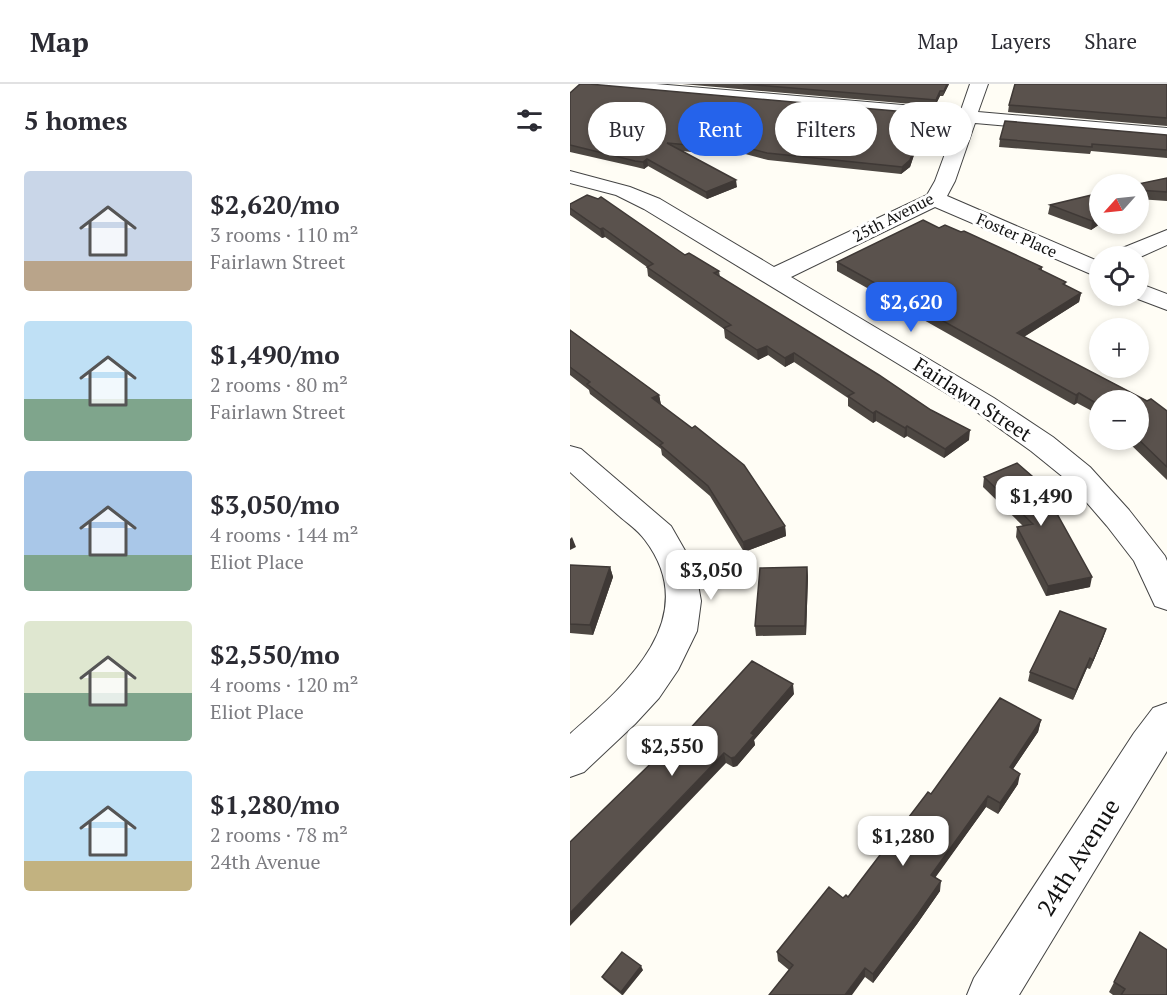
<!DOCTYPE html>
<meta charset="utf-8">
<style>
:root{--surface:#fff;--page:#f2f2f3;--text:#2b2b33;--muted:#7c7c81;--line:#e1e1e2;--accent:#2563eb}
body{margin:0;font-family:"PT Serif",serif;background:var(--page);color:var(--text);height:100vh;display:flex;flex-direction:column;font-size:22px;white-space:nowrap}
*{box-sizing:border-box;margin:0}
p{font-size:20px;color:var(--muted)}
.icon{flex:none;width:33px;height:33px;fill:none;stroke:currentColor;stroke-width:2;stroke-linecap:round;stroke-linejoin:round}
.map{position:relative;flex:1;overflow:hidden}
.side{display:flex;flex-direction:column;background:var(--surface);width:570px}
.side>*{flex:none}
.hud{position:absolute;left:18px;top:18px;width:489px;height:54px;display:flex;gap:12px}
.needle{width:39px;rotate:243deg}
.buttons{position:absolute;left:519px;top:90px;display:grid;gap:12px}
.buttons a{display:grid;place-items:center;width:60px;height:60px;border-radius:50%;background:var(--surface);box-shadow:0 3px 9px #0003;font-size:30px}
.price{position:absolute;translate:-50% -51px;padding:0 14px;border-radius:12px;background:#fff;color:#222;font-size:20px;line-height:39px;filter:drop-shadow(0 2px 3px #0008)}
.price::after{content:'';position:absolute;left:50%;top:36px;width:18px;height:14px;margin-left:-9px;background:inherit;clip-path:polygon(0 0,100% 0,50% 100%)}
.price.on{background:var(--accent);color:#fff}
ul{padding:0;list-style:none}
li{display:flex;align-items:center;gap:18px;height:150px;padding:0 24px}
li span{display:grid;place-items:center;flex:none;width:168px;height:120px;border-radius:6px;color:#555}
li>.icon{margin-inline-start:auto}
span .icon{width:72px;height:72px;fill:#fffc;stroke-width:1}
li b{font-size:26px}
h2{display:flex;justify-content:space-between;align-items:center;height:72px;padding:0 24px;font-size:26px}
.pill{padding:0 21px;border-radius:27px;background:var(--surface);box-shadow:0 3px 9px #0003;font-size:21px;line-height:54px}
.pill.on{background:var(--accent);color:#fff}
header{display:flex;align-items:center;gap:36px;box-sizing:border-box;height:84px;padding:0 30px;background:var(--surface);border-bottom:2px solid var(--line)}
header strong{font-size:28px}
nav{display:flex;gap:33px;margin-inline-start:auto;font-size:21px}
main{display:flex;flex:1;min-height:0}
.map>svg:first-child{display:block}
</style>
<header>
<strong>Map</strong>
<nav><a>Map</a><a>Layers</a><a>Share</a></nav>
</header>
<main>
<section class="side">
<h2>5 homes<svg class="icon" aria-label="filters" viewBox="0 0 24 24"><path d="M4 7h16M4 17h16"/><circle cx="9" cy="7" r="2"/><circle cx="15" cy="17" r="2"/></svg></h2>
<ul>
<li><span style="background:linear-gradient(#c9d6e8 75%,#b9a48a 0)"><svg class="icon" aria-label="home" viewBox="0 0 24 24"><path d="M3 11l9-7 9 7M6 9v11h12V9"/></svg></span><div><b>$2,620/mo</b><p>3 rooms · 110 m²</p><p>Fairlawn Street</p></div></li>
<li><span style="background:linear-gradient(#bfe0f5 65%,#7fa58c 0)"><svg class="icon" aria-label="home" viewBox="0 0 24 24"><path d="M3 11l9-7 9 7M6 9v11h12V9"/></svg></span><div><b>$1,490/mo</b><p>2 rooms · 80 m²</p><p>Fairlawn Street</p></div></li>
<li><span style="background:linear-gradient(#a9c7e8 70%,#7fa58c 0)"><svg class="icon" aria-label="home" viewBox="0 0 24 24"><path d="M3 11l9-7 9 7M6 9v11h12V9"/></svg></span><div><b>$3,050/mo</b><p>4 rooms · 144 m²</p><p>Eliot Place</p></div></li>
<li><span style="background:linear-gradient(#dfe7d0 60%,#7fa58c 0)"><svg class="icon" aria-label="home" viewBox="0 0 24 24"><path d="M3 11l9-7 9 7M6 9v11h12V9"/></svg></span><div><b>$2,550/mo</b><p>4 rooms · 120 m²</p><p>Eliot Place</p></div></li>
<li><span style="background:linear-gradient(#bfe0f5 75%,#c2b280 0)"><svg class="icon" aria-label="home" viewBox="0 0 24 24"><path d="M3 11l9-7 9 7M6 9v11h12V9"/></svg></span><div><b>$1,280/mo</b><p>2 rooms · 78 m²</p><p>24th Avenue</p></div></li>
</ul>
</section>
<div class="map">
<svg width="597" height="911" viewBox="0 0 597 911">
<rect width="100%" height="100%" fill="#fffdf5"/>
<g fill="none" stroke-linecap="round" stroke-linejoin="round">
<!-- street casing -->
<g stroke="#444" stroke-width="2">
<path id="street" d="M 17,0 L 86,0 L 391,26 L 400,0 L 418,0 L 408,28 L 597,44 L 597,56 L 405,39 L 385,97 L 377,112 L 530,178 L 530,194 L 365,123 L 221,193 L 424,314 L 483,353 L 520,383 L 559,426 L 595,472 L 597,477 L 597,526 L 585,522 L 564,477 L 537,442 L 498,397 L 461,367 L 404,326 L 74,125 L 46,111 L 0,99 L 0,87 L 60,103 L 90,115 L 204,183 L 357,111 L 365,97 L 387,37 L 26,5 L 20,4 Z
M 597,146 L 597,161 L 568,174 L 541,172 L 545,167 Z
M 568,199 L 597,210 L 597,226 L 560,212 L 568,212 Z
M 0,362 L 11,365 L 101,442 L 125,484 L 131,517 L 127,547 L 108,586 L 89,614 L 65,640 L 14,688 L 0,693 L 0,650 C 55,602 134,534 75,456 C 68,446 57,439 48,431 C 32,417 16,403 0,388 Z
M 597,619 L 597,667 L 449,911 L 397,911 L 404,894 L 564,649 L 583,624 Z"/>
</g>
<!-- street -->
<use href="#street" fill="#fff" fill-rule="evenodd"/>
</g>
<!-- wall -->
<path fill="#4d4742" d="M 112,0 L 379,0 L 373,12 L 370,12 L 365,22 Z
M 597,0 L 597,42 L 438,28 L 439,21 Z
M 0,9 L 359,37 L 350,56 L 347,56 L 347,62 L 340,83 L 331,90 L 198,76 L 134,59 L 130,69 L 112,67 L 167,103 L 137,115 L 78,82 L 74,85 L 66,83 L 0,68 Z
M 597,51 L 597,74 L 521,67 L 520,70 L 429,63 L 430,55 Z
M 597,94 L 597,117 L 568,115 L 568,100 Z
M 530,109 L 530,140 L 521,146 L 478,130 L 480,121 Z
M 0,120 L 149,187 L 150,193 L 399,356 L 374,374 L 337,352 L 334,354 L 306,337 L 303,339 L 278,322 L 278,314 L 224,278 L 215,283 L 198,271 L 188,276 L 155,254 L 154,245 L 78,192 L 77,183 L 35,153 L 32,154 L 0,131 Z
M 369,144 L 472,183 L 472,187 L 496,198 L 495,201 L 511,209 L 509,218 L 454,253 L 597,327 L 597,396 L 556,356 L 568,356 L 568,316 L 530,316 L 530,334 L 522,327 L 507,319 L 504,321 L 267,187 L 267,178 Z
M 0,246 L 89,311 L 91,321 L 215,442 L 216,452 L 174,468 L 140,412 L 92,371 L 91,365 L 20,310 L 19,306 L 0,291 Z
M 414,393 L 470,399 L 520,503 L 476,512 L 446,453 L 447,443 L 453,442 L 413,403 Z
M 0,481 L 40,483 L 43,493 L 23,551 L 0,549 Z
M 237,483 L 238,493 L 236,551 L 186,552 L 185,542 Z
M 536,545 L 533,554 L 520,585 L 517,584 L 503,616 L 458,597 L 460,588 Z
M 224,610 L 184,656 L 185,661 L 167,682 L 163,683 L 156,679 L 105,661 Z
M 471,636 L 468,648 L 443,685 L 448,700 L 428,730 L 416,723 L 365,793 L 370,807 L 347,840 L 303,899 L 295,893 L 219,886 L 208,877 L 207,868 L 273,814 L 278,813 L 361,710 Z
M 570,848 L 597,911 L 543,911 L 539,908 Z
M 73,886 L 53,911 L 52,911 L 34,896 L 32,893 Z"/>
<!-- shaded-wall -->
<path fill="#3f3936" d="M 377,0 L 379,0 L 373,12 L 374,7 Z
M 370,7 L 370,12 L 365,22 L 366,16 Z
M 359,30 L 359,37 L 350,56 L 350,49 Z
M 133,52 L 134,59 L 130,69 L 129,62 Z
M 347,56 L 347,62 L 340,83 L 331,90 L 332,83 Z
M 77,75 L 78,82 L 74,85 L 73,78 Z
M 166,96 L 167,103 L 137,115 L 136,108 Z
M 530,132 L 530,140 L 521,146 L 522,137 Z
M 33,144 L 35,153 L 32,154 L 30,145 Z
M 511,209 L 509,218 L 445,258 L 447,249 Z
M 197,262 L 198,271 L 188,276 L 187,266 Z
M 224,269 L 224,278 L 215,283 L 215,274 Z
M 509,309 L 507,319 L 504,321 L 506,311 Z
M 89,311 L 91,321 L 82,314 Z
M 306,327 L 306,337 L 303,339 L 303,329 Z
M 337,342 L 337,352 L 334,354 L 335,344 Z
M 400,346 L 399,356 L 374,374 L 375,365 Z
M 215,442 L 216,452 L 174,468 L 173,458 Z
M 2,453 L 6,463 L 0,466 L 0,455 Z
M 40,483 L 43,493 L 23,551 L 20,541 Z
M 237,483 L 238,493 L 236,551 L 235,542 Z
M 522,493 L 520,503 L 476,512 L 478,502 Z
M 536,545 L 533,554 L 520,585 L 523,576 Z
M 520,574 L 517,584 L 503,616 L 506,606 Z
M 223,600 L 224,610 L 184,656 L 185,661 L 167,682 L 163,683 L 161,674 L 181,649 Z
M 471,636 L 468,648 L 437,694 L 440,683 Z
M 154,669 L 156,679 L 0,842 L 0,829 Z
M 450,690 L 448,700 L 428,730 L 430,719 Z
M 418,712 L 416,723 L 360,801 L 361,791 Z
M 371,797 L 370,807 L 347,840 L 303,899 L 303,890 Z
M 71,882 L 73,886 L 52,911 L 51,908 Z
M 295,884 L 295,893 L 282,911 L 275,911 Z"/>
<!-- building -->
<path fill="#5a524d" stroke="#3f3936" stroke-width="1.5" d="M 10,0 L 19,0 L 359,30 L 350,49 L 336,48 L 335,51 L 347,56 L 340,76 L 332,83 L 197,69 L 133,52 L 129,62 L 97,59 L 166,96 L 136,108 L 77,75 L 73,78 L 65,77 L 0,61 L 0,9 Z
M 173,0 L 377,0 L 374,7 L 370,7 L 366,16 Z
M 445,0 L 597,0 L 597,34 L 439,21 Z
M 435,37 L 597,51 L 597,66 L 522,60 L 522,63 L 430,55 Z
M 597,94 L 597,108 L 568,106 L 568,100 Z
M 530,109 L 530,132 L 522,137 L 480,121 Z
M 17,111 L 28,115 L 31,113 L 115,171 L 119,169 L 149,187 L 144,189 L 309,291 L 361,326 L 400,346 L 375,365 L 337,342 L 335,344 L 306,327 L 303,329 L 278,312 L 284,309 L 224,269 L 215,274 L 197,262 L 187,266 L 154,244 L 161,241 L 77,183 L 83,180 L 33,144 L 30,145 L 0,124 L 0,120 Z
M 353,136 L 369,144 L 375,141 L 391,148 L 394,147 L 472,183 L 469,185 L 496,198 L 493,200 L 511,209 L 447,249 L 577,317 L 581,315 L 597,327 L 597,383 L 568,355 L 568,316 L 530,316 L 530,322 L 524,318 L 509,309 L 506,311 L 267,178 Z
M 0,246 L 89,311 L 82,314 L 122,344 L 125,342 L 174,381 L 215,442 L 173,458 L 138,402 L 90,361 L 93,359 L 17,300 L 20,298 L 0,283 Z
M 447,379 L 470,399 L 522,493 L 478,502 L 447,443 L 463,440 L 414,393 Z
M 0,481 L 40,483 L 20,541 L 0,540 Z
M 237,483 L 235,542 L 185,542 L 190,484 Z
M 490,527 L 536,545 L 523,576 L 520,574 L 506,606 L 460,588 Z
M 182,577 L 223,600 L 181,649 L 184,651 L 165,673 L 161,674 L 154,669 L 0,829 L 0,758 L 102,659 L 105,661 Z
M 430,614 L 471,636 L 440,683 L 450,690 L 430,719 L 418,712 L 361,791 L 371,797 L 348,830 L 303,890 L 295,884 L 275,911 L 199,911 L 223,881 L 207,868 L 259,803 L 273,814 L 276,811 L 278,813 L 358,708 L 361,710 Z
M 570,848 L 597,866 L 597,911 L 551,911 L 555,905 L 544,898 Z
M 52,868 L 71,882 L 51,908 L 32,893 Z"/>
<g text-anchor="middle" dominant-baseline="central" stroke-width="6" stroke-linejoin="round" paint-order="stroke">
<!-- far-street labels -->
<g font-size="16" fill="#111" stroke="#fff">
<text transform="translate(323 133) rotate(-27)">25th Avenue</text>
<text transform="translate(447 151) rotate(24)">Foster Place</text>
</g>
<!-- street labels -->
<g font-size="20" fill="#111" stroke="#fff">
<text transform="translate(403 315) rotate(33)">Fairlawn Street</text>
</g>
<!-- near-street labels -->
<g font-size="24" fill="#111" stroke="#fff">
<text transform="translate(508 773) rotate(-58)">24th Avenue</text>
</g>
</g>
</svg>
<div class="buttons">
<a><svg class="needle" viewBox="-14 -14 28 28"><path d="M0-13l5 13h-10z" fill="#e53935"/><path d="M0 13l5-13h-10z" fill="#7c7c81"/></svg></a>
<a><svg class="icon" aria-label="locate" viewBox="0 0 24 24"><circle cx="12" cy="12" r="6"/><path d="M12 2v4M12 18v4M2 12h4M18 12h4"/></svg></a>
<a>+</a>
<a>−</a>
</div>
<b class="price on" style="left:341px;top:249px">$2,620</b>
<b class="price" style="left:471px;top:443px">$1,490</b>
<b class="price" style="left:141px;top:517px">$3,050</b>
<b class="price" style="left:102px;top:693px">$2,550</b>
<b class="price" style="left:333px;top:783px">$1,280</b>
<div class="hud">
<a class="pill">Buy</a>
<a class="pill on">Rent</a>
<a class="pill">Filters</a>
<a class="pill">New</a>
</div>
</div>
</main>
